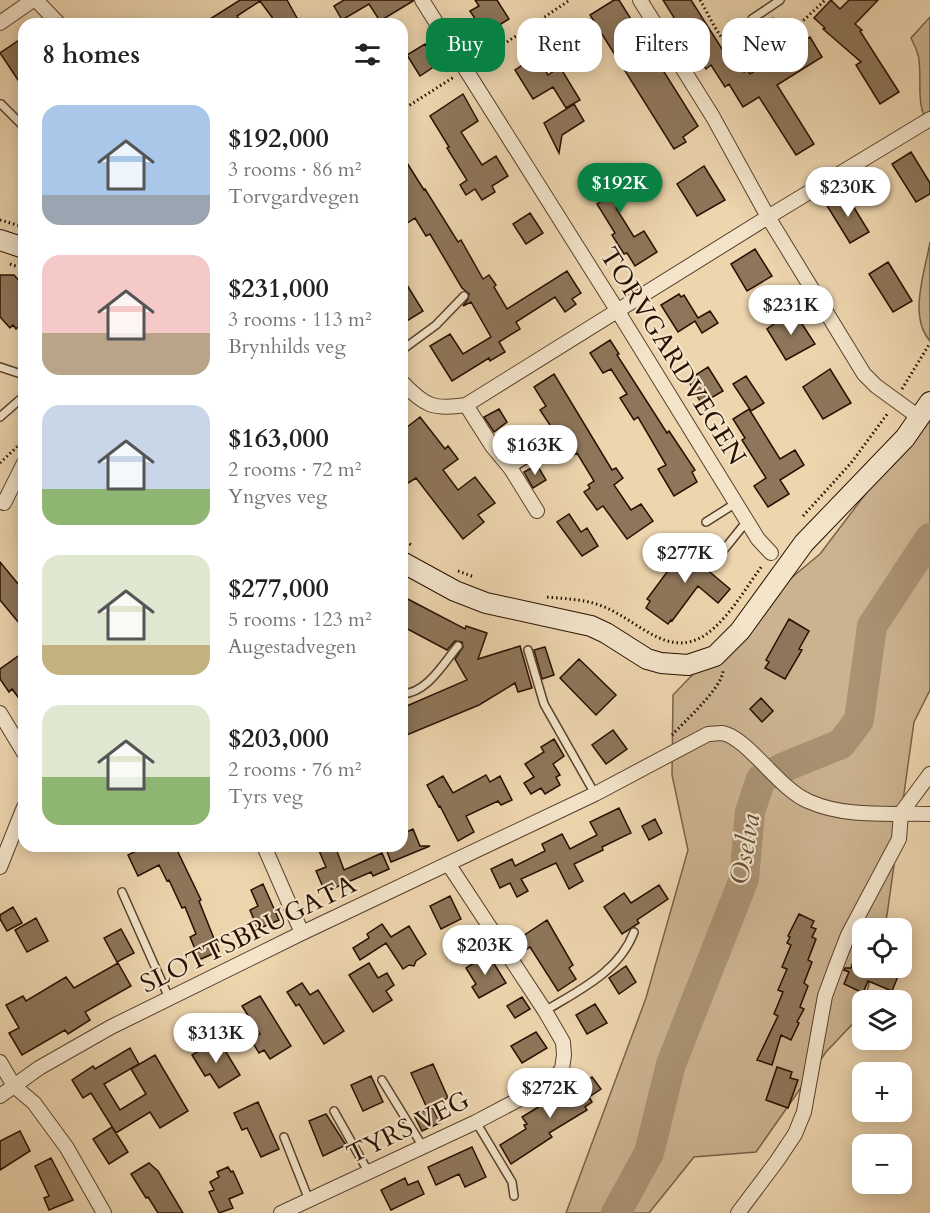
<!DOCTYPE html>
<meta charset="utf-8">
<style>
:root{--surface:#fff;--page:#f6f6f6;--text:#222;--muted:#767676;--accent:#0b8043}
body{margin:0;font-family:Cardo,serif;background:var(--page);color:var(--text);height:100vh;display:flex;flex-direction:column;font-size:22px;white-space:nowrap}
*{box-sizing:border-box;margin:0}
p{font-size:20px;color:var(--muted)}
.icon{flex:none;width:33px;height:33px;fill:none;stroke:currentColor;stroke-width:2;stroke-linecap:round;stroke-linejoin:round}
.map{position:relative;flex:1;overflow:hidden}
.panel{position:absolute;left:18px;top:18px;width:390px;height:834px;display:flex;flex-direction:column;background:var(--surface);border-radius:18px;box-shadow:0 3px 15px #0003}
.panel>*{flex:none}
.top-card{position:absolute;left:426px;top:18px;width:414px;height:54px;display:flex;gap:12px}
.buttons{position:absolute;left:852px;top:918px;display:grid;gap:12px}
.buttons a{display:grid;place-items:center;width:60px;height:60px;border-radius:12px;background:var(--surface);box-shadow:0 3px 15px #0003;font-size:30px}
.price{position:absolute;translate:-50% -51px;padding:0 14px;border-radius:21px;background:#fff;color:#222;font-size:20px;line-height:39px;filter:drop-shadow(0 2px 3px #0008)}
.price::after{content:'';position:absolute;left:50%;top:36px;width:18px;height:14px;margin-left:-9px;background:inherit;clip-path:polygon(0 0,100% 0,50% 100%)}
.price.on{background:var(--accent);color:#fff}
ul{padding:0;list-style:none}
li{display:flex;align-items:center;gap:18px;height:150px;padding:0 24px}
li span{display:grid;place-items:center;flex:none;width:168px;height:120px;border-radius:18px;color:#555}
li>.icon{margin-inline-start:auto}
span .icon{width:72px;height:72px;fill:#fffc;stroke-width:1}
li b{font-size:26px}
h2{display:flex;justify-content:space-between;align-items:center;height:72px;padding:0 24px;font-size:26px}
.chip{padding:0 21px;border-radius:18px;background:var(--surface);box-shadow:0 3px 15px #0003;font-size:21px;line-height:54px}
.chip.on{background:var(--accent);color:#fff}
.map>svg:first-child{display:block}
</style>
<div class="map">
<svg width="930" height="1213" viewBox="0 0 930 1213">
<rect width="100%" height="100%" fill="#edd5ae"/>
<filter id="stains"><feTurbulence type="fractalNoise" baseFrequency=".00333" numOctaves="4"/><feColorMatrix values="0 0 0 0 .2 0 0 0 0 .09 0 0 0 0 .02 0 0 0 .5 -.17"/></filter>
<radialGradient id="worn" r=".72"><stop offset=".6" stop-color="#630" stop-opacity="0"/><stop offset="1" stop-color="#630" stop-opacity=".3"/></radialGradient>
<!-- green -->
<path fill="#ccb390" stroke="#7a6148" stroke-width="1.5" d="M 930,17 L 930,127 C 915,106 922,85 919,61 C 919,53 914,45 911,38 Z
M 930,242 L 930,341 C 908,316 925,272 930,242 Z
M 930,409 L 930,690 L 914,722 L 887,915 L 884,928 L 862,928 L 862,968 L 873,968 L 865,1000 L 862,1000 L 861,1015 L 826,1052 L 756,1152 L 694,1157 L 649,1213 L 566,1213 L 646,998 L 688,850 L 672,775 L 673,695 L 761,603 L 820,554 Z"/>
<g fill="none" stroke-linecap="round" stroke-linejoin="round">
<!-- river -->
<path stroke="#aa9273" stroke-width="30" d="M 616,1213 L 649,1153 L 671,1064 L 744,879 L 750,812 L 761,779 L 782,768 L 841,744 L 859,720 L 872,626 L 930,538"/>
</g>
<!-- building -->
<path fill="#8e765a" stroke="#280f00" stroke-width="1.5" d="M 240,0 L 287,0 L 297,18 L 289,24 L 277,24 L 260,1 L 237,16 L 243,24 L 202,24 Z
M 344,0 L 413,0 L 413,1 L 380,21 L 369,4 L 342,20 L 334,6 Z
M 475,0 L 497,0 L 509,19 L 485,34 L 470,11 L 479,6 Z
M 614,0 L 619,0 L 698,126 L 683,137 L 686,142 L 674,149 L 590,15 Z
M 663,0 L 691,0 L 729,60 L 733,57 L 744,72 L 748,70 L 750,74 L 774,59 L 755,30 L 773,18 L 793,48 L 810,37 L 822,57 L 777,85 L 814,144 L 796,155 L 759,97 L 743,107 L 729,84 L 725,87 L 711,65 L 706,69 Z
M 831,0 L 840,9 L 849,0 L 878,0 L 855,24 L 862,30 L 860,31 L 899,92 L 880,104 L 856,65 L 861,62 L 823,29 L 825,28 L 814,18 Z
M 24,37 L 24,89 L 0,53 Z
M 425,44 L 438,64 L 420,76 L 407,55 Z
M 536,56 L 548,75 L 560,67 L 580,100 L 566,108 L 553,87 L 533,99 L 515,70 Z
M 463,94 L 478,121 L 461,132 L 482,165 L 496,156 L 508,176 L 492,186 L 495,192 L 482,200 L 475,189 L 466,195 L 460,185 L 467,180 L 447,148 L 449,147 L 430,116 Z
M 574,104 L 584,121 L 562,135 L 559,153 L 544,123 Z
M 911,152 L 930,183 L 930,194 L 916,202 L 892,164 Z
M 402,155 L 424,190 L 425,189 L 458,242 L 461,240 L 483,279 L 489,275 L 496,285 L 494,287 L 507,309 L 567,271 L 581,293 L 572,299 L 576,304 L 565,312 L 555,297 L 516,322 L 520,329 L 499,342 L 505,352 L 490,361 L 489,358 L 452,381 L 430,346 L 450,334 L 463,354 L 491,337 L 471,302 L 463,306 L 468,299 L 469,294 L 462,288 L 430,234 L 426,236 L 415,218 L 406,224 L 402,217 Z
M 613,164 L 633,196 L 616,208 L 634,237 L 644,231 L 657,252 L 635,266 L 627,253 L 624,254 L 612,235 L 615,233 L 597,204 L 600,202 L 587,181 Z
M 704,166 L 725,200 L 697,216 L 677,184 Z
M 845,193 L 869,232 L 850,243 L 826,204 Z
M 530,213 L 543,233 L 526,244 L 513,224 Z
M 755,249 L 772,276 L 747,291 L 731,264 Z
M 888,262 L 912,301 L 893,312 L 869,274 Z
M 0,275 L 14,275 L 24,286 L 24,322 L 16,329 L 13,325 L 10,328 L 0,317 Z
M 402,277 L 423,311 L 402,324 Z
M 679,294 L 681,297 L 684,295 L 698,318 L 710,311 L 718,323 L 702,333 L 695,321 L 678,332 L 661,305 Z
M 793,310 L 815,344 L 786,360 L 767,329 Z
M 610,340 L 619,354 L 617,355 L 667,433 L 669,431 L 695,470 L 692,472 L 697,482 L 674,496 L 658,469 L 666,465 L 638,417 L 634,420 L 620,398 L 627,394 L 611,369 L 603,373 L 590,353 Z
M 708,367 L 723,391 L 711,398 L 709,395 L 700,401 L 688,380 Z
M 830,369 L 851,403 L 823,419 L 803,387 Z
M 554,374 L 612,470 L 616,468 L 623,478 L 614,485 L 631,510 L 641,504 L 653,521 L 627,539 L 603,506 L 597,510 L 584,492 L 590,488 L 588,485 L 594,481 L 577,453 L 571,457 L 562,443 L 562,436 L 556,434 L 540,410 L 546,406 L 534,387 Z
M 746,376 L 764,403 L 751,411 L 733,384 Z
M 499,409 L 507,422 L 494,432 L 484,417 Z
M 749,409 L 780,459 L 795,450 L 804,465 L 780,480 L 789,494 L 768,507 L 754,486 L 766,478 L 742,440 L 745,438 L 733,419 Z
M 420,417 L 445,449 L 448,446 L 458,459 L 443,470 L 458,490 L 475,477 L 495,503 L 478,515 L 484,522 L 463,539 L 416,478 L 408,483 L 402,474 L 402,431 Z
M 537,465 L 546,480 L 533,488 L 524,472 Z
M 569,514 L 581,532 L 587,528 L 598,546 L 582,556 L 557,522 Z
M 698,537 L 710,548 L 699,563 L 730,589 L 718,603 L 698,586 L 672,621 L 671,620 L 668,624 L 646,608 L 650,601 L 647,599 L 679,556 L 681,557 Z
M 0,562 L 24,591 L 24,629 L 0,600 Z
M 402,596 L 465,629 L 466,626 L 487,633 L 478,659 L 520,646 L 532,688 L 518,692 L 515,683 L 479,705 L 402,737 L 402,708 L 467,680 L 455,659 L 463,647 L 462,642 L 455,641 L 447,650 L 402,626 Z
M 789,619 L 809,631 L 799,649 L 802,650 L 785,679 L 765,668 L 769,662 L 766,660 Z
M 545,647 L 554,675 L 542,679 L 534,650 Z
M 24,652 L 24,705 L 12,689 L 9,692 L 0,679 L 0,669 Z
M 579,659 L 616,695 L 596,715 L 560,678 Z
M 761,698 L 773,711 L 762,722 L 750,709 Z
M 613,730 L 627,749 L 606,764 L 592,745 Z
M 554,739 L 564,756 L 553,764 L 560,775 L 556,777 L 560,785 L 545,794 L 541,788 L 531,794 L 524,783 L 534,777 L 525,764 L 544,752 L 541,747 Z
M 486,775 L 490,782 L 500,776 L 512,800 L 501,805 L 498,801 L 466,816 L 474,832 L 458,841 L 440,806 L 439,807 L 427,785 L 443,776 L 453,793 Z
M 619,808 L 631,833 L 602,847 L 603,850 L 574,864 L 583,881 L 569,889 L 556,863 L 521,879 L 528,891 L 517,897 L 510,883 L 500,888 L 491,869 L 512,859 L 515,866 L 545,851 L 542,844 L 562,834 L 570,849 L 597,835 L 590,822 Z
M 655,819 L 662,833 L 649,840 L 642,826 Z
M 413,829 L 420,846 L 430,846 L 391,862 L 385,846 L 402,846 L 402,834 Z
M 146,846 L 175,846 L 201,900 L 199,901 L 219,951 L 201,959 L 198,956 L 190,937 L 196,934 L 185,907 L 182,908 L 169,880 L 167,881 L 159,865 L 138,876 L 128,855 Z
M 317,846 L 335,846 L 344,870 L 382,853 L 389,869 L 373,876 L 371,872 L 325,892 L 316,871 L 326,867 Z
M 263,884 L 279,920 L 258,929 L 250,910 L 258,906 L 251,890 Z
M 659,885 L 668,899 L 637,920 L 639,923 L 622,934 L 604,907 L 624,893 L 631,903 Z
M 450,896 L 461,919 L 441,929 L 430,906 Z
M 13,907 L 22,923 L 7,931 L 0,919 L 0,915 Z
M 799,914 L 814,921 L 811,927 L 816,929 L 812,937 L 816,939 L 808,960 L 812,962 L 804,983 L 808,986 L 800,1007 L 804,1009 L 797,1022 L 799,1023 L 791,1040 L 781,1035 L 772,1065 L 757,1060 L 778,1016 L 774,1014 L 783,992 L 778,990 L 787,969 L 782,967 L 791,945 L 787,943 L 790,937 L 788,936 Z
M 36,918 L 48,941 L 27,952 L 15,930 Z
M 547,920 L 573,965 L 569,968 L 576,979 L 558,991 L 530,947 L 524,951 L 517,940 Z
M 382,924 L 391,937 L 409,926 L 426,954 L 416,961 L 414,966 L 409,965 L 403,969 L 386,943 L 360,960 L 353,948 L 369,938 L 367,934 Z
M 121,929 L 134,953 L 117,962 L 104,938 Z
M 488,954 L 506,983 L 479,998 L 472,987 L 476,984 L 466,968 Z
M 853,962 L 862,968 L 883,968 L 899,974 L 892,991 L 868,981 L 863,993 L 844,984 L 849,972 L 844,970 L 845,968 L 851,968 Z
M 118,963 L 131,986 L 85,1012 L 90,1020 L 68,1034 L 65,1030 L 22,1055 L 9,1033 L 19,1028 L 6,1005 L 23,996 L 26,1001 L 66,977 L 74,988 Z
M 369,963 L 378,978 L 387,973 L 394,985 L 386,991 L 392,1000 L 373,1012 L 349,975 Z
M 626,966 L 636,982 L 619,994 L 609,978 Z
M 302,983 L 310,995 L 318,990 L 344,1031 L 324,1044 L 299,1004 L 296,1006 L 287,992 Z
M 260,996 L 291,1046 L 270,1059 L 264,1050 L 259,1053 L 251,1040 L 260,1034 L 242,1006 Z
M 522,997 L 530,1009 L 515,1018 L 507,1006 Z
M 595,1004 L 607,1023 L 587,1034 L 576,1015 Z
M 211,1015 L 223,1034 L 208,1044 L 196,1024 Z
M 536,1032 L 547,1048 L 522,1063 L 511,1046 Z
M 218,1039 L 240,1075 L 219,1088 L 210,1074 L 205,1076 L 192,1055 Z
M 130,1048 L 139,1064 L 104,1084 L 120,1110 L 146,1094 L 131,1069 L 155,1055 L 188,1111 L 160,1128 L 150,1112 L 116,1133 L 91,1093 L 83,1098 L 72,1080 L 93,1066 L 95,1069 Z
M 433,1064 L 448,1098 L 427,1108 L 411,1073 Z
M 777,1067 L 792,1072 L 790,1078 L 798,1080 L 788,1108 L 766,1100 Z
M 371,1076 L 383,1102 L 363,1111 L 351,1085 Z
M 592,1077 L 601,1089 L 589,1097 L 592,1102 L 585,1107 L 587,1110 L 549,1133 L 552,1137 L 511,1164 L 500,1145 L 526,1129 L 524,1125 L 527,1124 L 522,1117 L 579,1082 L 581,1085 Z
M 258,1102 L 279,1149 L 261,1157 L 247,1128 L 242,1130 L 234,1113 Z
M 432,1107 L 440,1123 L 422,1131 L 414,1115 Z
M 326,1114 L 346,1145 L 323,1156 L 309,1121 Z
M 112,1127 L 128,1152 L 109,1164 L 93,1139 Z
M 20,1131 L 30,1151 L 0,1170 L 0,1141 Z
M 472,1147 L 486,1177 L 465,1187 L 459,1174 L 436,1185 L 428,1167 Z
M 51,1158 L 73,1200 L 49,1210 L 44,1198 L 49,1196 L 35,1166 Z
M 149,1163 L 158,1171 L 183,1213 L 158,1213 L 148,1197 L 146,1198 L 131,1174 Z
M 228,1167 L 231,1172 L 233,1171 L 243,1193 L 229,1199 L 233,1208 L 219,1213 L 209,1192 L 214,1190 L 210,1182 L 219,1177 L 217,1172 Z
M 405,1178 L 408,1185 L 418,1181 L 424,1194 L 391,1210 L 381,1190 Z"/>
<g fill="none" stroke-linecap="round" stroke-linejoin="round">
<!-- lane casing -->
<g stroke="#59402c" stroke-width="10">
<path id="lane" d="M 752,19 L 780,0
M 1,104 L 24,127
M 402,350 L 436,325 L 464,296
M 0,367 L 24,375
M 0,417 L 24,396
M 511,469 L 558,439
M 706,522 L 736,503
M 714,562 L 747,521
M 528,650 L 544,704 L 595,794
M 402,694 C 427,693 443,664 458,646
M 122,892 L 169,998
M 545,1011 C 579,990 619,972 634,932
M 382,1080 L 423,1147
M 334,1111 L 369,1173
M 476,1122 L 512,1182 L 514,1196
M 284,1137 L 309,1200"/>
</g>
<!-- street casing -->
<g stroke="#59402c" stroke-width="16">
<path id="street" d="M 36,0 L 59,24
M 422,0 L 617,310 L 758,539 L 771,553
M 640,0 L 713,117 L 768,217 L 864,374 L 876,386 L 920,418
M 0,23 L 33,0
M 402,382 C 425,406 433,410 466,405 L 768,217 L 930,119
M 466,405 L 492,446 L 511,469 L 537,511
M 4,503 L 24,463
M 0,713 L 24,753
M 264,846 L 302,933
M 0,867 L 24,807
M 0,1062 L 14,1086 L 34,1103 L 67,1148 L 104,1213
M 0,1096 L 39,1068 L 111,1027 L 302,933 L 595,794 L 708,734 C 712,734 718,733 722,733 C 747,737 779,789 808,801 C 845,818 890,813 930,814
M 281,1213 L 476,1122 L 550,1083 L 562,1069 L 564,1055 L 563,1042 L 545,1011 L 449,865
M 738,1213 L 777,1161 L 795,1134 L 804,1112 L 825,996 L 836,966 L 848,935 L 899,839 L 901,813 L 930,774"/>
</g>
<!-- secondary casing -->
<g stroke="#280f00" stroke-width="22">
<path id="secondary" d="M 0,240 L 24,248
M 402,562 L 455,591 L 486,603 L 591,626 L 606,633 L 647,659 L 661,663 L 688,665 L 715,656 L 740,631 L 804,543 L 905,438 L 930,402"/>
</g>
<!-- path -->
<path stroke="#280f00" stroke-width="3" stroke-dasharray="1.5 3" stroke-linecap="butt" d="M 700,0 C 709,15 717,35 730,47 C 752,68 774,48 791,32 C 802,21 814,11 825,0
M 477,62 L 570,0
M 402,110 L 454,77
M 0,220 L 24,227
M 10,264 L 24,269
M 902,389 L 930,343
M 0,463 L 24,440
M 803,516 L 851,463 L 888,413
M 402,539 L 413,546
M 458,571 L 474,577
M 547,597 C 566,599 584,599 602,606 C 641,621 672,666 714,628 C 733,611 747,586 762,566
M 672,735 C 684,722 722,688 723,671"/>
<!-- lane -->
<use href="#lane" stroke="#f3e4ca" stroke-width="7"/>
<!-- street -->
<use href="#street" stroke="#f3e4ca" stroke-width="14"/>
<!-- secondary -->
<use href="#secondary" stroke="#f3e4ca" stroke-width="20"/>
</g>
<g text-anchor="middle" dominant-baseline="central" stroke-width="4.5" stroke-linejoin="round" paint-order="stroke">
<!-- street labels -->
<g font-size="26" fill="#280f00" stroke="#f3e4ca">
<text transform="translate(673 356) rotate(58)">TORVGARDVEGEN</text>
<text transform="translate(248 934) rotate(-26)">SLOTTSBRUGATA</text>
<text transform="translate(408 1127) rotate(-26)">TYRS VEG</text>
</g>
<!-- water labels -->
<g font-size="27" font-style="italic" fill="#624a34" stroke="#f3e4ca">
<text transform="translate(745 849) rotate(-80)">Oselva</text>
</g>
</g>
<rect width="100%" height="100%" filter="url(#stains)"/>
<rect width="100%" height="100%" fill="url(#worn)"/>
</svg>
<div class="buttons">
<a><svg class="icon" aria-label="locate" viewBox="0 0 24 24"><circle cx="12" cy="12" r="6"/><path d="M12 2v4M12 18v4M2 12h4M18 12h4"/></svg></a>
<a><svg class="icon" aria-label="layers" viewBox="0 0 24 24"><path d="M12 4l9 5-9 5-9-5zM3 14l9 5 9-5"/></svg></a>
<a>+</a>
<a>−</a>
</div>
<b class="price on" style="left:620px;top:214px">$192K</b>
<b class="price" style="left:848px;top:218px">$230K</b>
<b class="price" style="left:791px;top:336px">$231K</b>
<b class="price" style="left:535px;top:476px">$163K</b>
<b class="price" style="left:685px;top:584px">$277K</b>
<b class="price" style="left:485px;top:976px">$203K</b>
<b class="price" style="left:216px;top:1064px">$313K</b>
<b class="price" style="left:550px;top:1119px">$272K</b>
<div class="top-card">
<a class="chip on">Buy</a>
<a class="chip">Rent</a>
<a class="chip">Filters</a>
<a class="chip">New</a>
</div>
<section class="panel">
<h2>8 homes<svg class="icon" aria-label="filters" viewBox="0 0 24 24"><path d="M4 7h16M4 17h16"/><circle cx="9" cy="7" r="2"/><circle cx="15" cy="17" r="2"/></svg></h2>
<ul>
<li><span style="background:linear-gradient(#a9c7e8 75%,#9aa5b1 0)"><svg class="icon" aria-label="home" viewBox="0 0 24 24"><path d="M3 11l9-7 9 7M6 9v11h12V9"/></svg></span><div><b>$192,000</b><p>3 rooms · 86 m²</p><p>Torvgardvegen</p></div></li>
<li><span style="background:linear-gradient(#f6c9c9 65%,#b9a48a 0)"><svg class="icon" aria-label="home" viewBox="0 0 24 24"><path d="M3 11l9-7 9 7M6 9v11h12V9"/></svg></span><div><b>$231,000</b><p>3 rooms · 113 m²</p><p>Brynhilds veg</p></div></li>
<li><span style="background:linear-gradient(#c9d6e8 70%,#8fb573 0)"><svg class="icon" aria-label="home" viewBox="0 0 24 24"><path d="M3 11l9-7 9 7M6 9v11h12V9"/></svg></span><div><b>$163,000</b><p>2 rooms · 72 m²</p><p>Yngves veg</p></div></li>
<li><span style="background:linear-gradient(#dfe7d0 75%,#c2b280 0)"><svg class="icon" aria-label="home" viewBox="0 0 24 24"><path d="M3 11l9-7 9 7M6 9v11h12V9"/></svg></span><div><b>$277,000</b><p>5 rooms · 123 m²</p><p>Augestadvegen</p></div></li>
<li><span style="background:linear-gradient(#dfe7d0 60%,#8fb573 0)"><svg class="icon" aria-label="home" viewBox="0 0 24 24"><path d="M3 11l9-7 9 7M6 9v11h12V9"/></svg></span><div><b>$203,000</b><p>2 rooms · 76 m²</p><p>Tyrs veg</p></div></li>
</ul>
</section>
</div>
